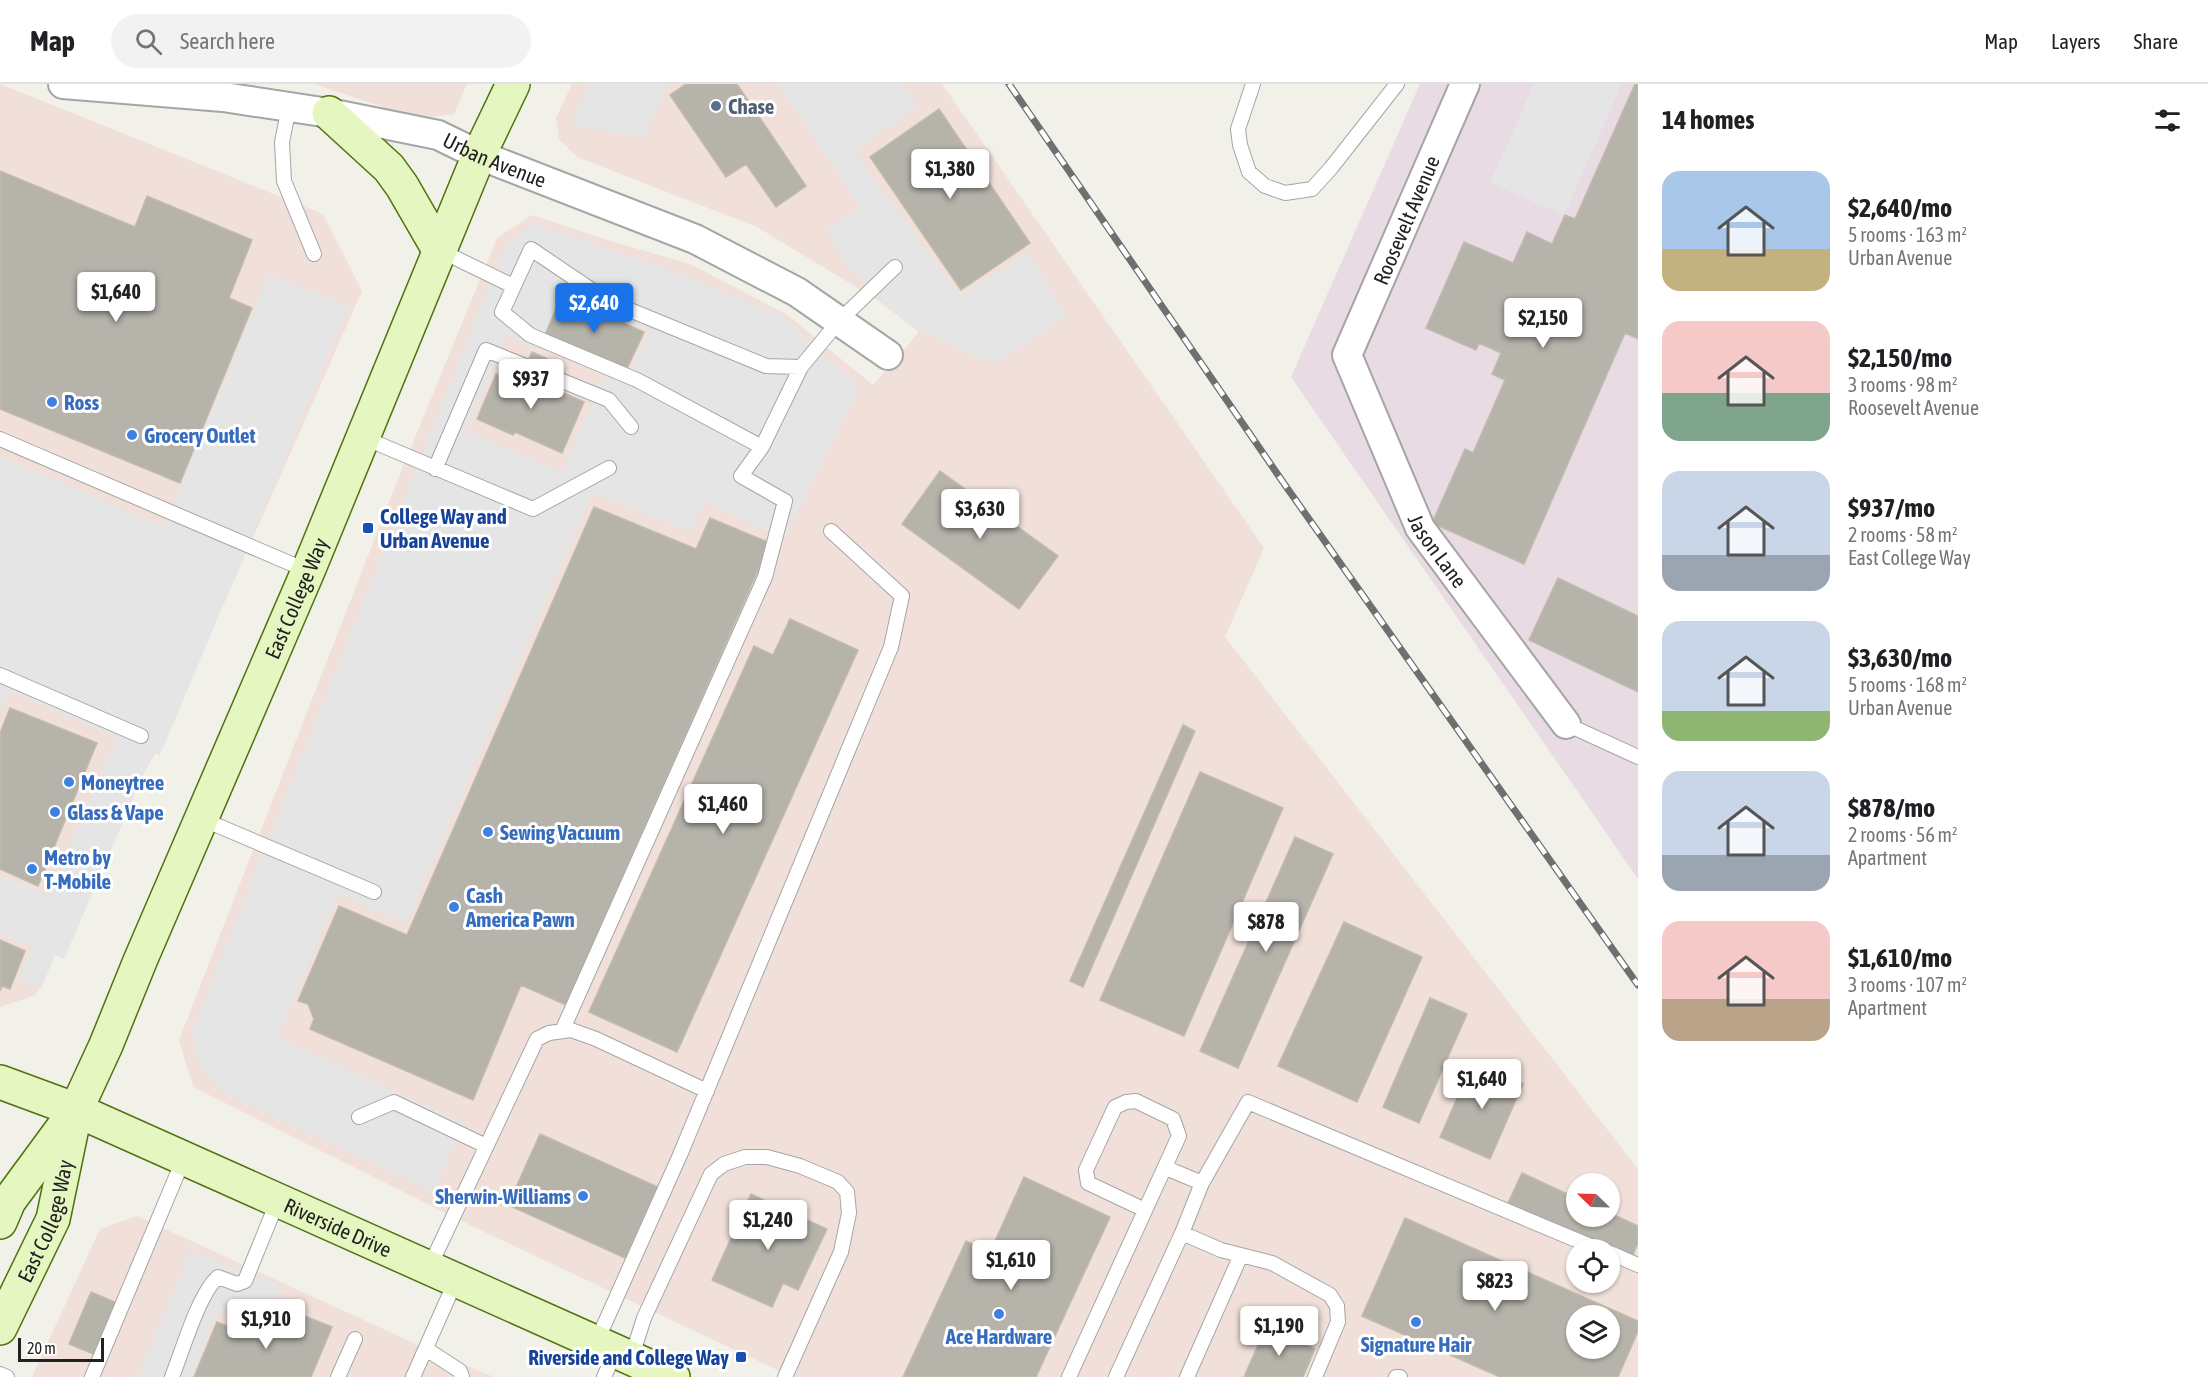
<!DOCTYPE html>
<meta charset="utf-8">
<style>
:root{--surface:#fff;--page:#f2f2f2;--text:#202124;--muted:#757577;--line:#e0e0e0;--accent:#1a73e8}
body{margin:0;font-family:"Asap Condensed",sans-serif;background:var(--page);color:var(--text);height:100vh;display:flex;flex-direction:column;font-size:22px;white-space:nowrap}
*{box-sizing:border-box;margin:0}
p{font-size:20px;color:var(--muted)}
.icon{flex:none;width:33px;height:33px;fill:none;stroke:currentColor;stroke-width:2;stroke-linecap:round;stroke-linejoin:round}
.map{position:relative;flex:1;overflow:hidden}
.side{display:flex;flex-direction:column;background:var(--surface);width:570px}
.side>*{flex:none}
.needle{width:39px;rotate:293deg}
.controls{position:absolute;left:1566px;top:1089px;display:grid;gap:12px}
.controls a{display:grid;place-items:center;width:54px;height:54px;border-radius:50%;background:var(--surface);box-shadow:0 2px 4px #0004;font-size:30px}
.scale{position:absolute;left:18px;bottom:15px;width:86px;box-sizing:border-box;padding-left:6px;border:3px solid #212121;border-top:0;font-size:16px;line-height:21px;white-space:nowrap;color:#212121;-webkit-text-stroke:4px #fff;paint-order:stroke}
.price{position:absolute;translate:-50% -51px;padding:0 14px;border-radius:6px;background:#fff;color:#222;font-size:20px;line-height:39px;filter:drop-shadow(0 2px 3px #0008)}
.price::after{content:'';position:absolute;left:50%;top:36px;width:18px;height:14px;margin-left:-9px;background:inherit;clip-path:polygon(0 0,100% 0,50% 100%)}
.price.selected{background:var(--accent);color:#fff}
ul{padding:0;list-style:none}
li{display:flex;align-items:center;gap:18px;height:150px;padding:0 24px}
li span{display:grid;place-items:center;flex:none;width:168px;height:120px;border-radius:18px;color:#555}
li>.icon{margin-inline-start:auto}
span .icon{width:72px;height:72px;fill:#fffc;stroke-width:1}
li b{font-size:26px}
h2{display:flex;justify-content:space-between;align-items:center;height:72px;padding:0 24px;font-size:26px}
header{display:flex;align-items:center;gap:36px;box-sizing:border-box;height:84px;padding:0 30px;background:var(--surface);border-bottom:2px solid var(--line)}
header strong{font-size:28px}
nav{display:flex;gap:33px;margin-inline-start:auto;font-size:21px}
.search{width:420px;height:54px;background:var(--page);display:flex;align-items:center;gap:15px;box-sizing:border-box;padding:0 21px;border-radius:33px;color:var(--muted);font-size:22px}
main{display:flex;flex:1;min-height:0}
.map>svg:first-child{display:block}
</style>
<header>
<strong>Map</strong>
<div class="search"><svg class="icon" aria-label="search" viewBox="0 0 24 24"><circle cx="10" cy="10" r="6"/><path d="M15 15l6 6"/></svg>Search here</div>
<nav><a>Map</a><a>Layers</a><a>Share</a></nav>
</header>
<main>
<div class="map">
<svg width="1638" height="1293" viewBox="0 0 1638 1293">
<rect width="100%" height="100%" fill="#f1f0e9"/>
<!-- commercial -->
<path fill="#f0e0d9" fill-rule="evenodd" d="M 0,0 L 323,130 L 362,207 L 164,655 L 128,716 L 36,911 L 0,923 Z
M 314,0 L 467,0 L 454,30 L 420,35 Z
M 572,0 L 942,0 L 1264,464 L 1225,553 L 1638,1085 L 1638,1293 L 792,1293 L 474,1143 L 193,1003 L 179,956 L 398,395 L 497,154 L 532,131 L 607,156 L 690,180 L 786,230 L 873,301 L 919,248 L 879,217 L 757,143 L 577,73 L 559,55 L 556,34 ZM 1576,1100 L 1610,1100 L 1610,1132 L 1576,1132 ZM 1576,1166 L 1610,1166 L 1610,1198 L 1576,1198 ZM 1576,1232 L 1610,1232 L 1610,1264 L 1576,1264 Z
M 137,1132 L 431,1267 L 494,1293 L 32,1293 L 100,1145 Z"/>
<!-- industrial -->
<path fill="#e9dbe3" d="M 1420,0 L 1638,0 L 1638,795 L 1291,293 Z"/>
<!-- parking -->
<path fill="#e5e5e5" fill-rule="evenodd" d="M 589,0 L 668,0 L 644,53 L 571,41 Z
M 778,0 L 902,0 L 918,23 L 854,67 L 959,211 L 1029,169 L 1067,233 L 996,279 L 973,272 L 906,239 L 843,177 L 826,144 L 861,124 Z
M 1534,0 L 1622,0 L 1564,131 L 1490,99 Z
M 534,139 L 680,190 L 781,231 L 860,303 L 785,454 L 703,418 L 691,448 L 592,409 L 406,840 L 338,810 L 277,953 L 463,1039 L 434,1109 L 221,1007 L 199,979 L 192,946 L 505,161 ZM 562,210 L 648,247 L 625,300 L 604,291 L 562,388 L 466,347 L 507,252 L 538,266 Z
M 269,190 L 349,222 L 160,671 L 153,668 L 64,875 L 55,871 L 41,905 L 18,896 L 32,863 L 0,849 L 0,791 L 48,811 L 117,653 L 9,608 L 0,628 L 0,372 L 164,443 Z
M 190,1166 L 283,1203 L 264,1247 L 217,1229 L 191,1293 L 138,1293 Z"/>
<!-- building -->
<path fill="#b6b3ab" stroke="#c2bbac" stroke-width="1.5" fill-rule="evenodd" d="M 686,0 L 737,0 L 806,102 L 776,123 L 746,80 L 726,93 L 670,11 Z
M 1635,0 L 1638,0 L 1638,255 L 1625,249 L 1524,480 L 1432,439 L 1465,365 L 1473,369 L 1505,296 L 1492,290 L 1501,269 L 1479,259 L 1476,266 L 1426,244 L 1464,158 L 1513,179 L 1527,148 L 1552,160 L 1565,131 L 1575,135 Z
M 939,25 L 1030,159 L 961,206 L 870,73 Z
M 0,87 L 135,143 L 147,112 L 252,156 L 229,214 L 252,224 L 180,399 L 0,325 Z
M 562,211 L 644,248 L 625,289 L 544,253 Z
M 532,268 L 554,278 L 545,300 L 522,290 Z
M 510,285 L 584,318 L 562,369 L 515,348 L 513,351 L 477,335 L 496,290 L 506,294 Z
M 940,387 L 1058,472 L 1019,525 L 902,440 Z
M 594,423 L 696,465 L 710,434 L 770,459 L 566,921 L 521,901 L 473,1016 L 310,945 L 314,935 L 308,920 L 298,917 L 339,822 L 407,851 Z
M 1558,494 L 1638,532 L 1638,608 L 1529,556 Z
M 790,535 L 858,566 L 677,968 L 589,928 L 754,562 L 773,571 Z
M 10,624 L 97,659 L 38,802 L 0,785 L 0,649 Z
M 1183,641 L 1195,647 L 1083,903 L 1070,897 Z
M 1200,688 L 1283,724 L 1184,952 L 1100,916 Z
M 1295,753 L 1333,770 L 1238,984 L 1200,967 Z
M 1344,838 L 1422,873 L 1357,1018 L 1278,982 Z
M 0,856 L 25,867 L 10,905 L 2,902 L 0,907 Z
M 1430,914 L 1467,930 L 1419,1039 L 1383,1023 Z
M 1473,978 L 1523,1000 L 1490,1075 L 1440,1053 Z
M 540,1050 L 658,1103 L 625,1174 L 508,1121 Z
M 1522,1089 L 1576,1114 L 1576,1132 L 1610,1132 L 1610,1129 L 1638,1142 L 1638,1159 L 1631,1175 L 1508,1119 Z
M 1024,1093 L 1110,1133 L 1036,1293 L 903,1293 L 966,1157 L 990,1168 Z
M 751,1110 L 827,1145 L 798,1206 L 783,1199 L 772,1223 L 712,1196 Z
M 1405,1134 L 1638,1237 L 1638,1247 L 1618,1293 L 1500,1293 L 1362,1232 ZM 1576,1232 L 1610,1232 L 1610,1264 L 1576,1264 Z
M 91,1208 L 117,1219 L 96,1271 L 69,1260 Z
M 285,1224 L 332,1243 L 311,1293 L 194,1293 L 217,1238 L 270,1260 Z
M 1266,1243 L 1315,1265 L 1303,1293 L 1244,1293 Z"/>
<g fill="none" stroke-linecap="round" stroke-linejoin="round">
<!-- service casing -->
<g stroke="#a5a5a5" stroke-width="16">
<path id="service" d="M 1253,0 L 1238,45 L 1240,61 L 1249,88 L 1265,102 L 1285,109 L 1312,105 L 1331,84 L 1397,0
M 289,23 L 282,58 L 284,97 L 314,170
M 439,166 L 513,202
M 362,353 L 533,425 L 609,384
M 0,355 L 308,487
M 762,363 L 637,296 L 530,251 L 502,228 L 531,165 L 608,217 L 766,282 L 801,283
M 435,385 L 486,266 L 609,316 L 631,343
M 0,591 L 141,652
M 1566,640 L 1638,673
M 202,735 L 374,808
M 562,947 L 765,493 L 785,417 L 741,392 L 762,363 L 801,283 L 839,237 L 895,183
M 359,1033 L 394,1018 L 486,1062
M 1166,1084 L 1202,1099
M 1182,1149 L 1221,1166 L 1272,1179 L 1330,1211 L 1337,1222 L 1338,1238 L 1315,1293
M 1610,1169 L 1638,1181
M 429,1184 L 537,955 L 549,949 L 571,946 L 596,955 L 707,1007
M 596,1259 L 680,1071 L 891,563 L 902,512 L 831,447
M 426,1265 L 460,1287 L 462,1293
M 631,1275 L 644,1234 L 711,1090 L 724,1080 L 745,1073 L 767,1073 L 800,1082 L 838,1098 L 847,1108 L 849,1129 L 841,1168 L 785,1293
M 0,1290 L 7,1293
M 92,1293 L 184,1074
M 172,1293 C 182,1268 199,1209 218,1193 L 237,1200 L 245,1197 L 278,1116
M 338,1293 L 355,1255
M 413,1293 L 456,1196
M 604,1293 L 615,1268
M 1069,1293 L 1179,1052 L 1173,1035 L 1136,1017 L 1126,1018 L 1115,1023 L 1086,1086 L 1088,1099 L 1145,1126
M 1116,1293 L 1182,1149 L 1202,1099 L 1248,1018 L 1600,1166
M 1187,1293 L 1241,1171
M 1396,1293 L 1400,1293"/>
</g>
<!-- minor casing -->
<g stroke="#a5a5a5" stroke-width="32">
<g id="minor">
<path id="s1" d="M 63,0 L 223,13 L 329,29 L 438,51 L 479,71 L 695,155 L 797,208 L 888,271"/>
<path id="s2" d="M 1465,0 L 1347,271 L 1420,444 L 1566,640"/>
</g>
</g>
<!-- secondary casing -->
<g stroke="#4d740c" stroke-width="36">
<g id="secondary">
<path d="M 329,29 L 389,84 L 402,102 L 439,166"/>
<path id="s3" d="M 0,998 L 76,1026 L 673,1293"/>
<path id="s4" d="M 0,1138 L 9,1117 L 76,1026 L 106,961 L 140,877 L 308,487 L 479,71 L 513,0"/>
<path id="s5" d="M 0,1244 L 53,1135 L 73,1039"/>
</g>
</g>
<!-- service -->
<use href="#service" stroke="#fff" stroke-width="14"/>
<!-- minor -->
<use href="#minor" stroke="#fff" stroke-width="28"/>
<!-- secondary -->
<use href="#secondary" stroke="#e5f6c1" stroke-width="33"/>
<!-- rail casing -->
<g stroke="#6f6f6f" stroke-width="7">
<path id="rail" d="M 1009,0 L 1285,401 L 1638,901"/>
</g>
<!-- rail -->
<use href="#rail" stroke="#fff" stroke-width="4.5" stroke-dasharray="14" stroke-linecap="butt"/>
</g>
<!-- markers -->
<circle fill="#5c6f8a" stroke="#fff" stroke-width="2" cx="716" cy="22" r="6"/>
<g fill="#3f7fe0" stroke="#fff" stroke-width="2">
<circle cx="52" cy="318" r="6"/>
<circle cx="132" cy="351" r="6"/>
<circle cx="69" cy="698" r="6"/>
<circle cx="55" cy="728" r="6"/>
<circle cx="488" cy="748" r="6"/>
<circle cx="32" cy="785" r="6"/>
<circle cx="454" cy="823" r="6"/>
<circle cx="583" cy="1112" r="6"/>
<circle cx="999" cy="1230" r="6"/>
<circle cx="1416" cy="1238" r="6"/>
</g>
<g fill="#1a4fb4" stroke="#fff" stroke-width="2">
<rect x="362" y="438" width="12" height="12" rx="3"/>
<rect x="735" y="1267" width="12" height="12" rx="3"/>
</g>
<g text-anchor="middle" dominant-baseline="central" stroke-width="6" stroke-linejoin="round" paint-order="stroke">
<!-- service labels -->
<g font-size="21" font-weight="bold" fill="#4e5e75" stroke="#fff" text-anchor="start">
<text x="728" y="22">Chase</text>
</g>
<!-- street labels -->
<g font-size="21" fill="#212121" stroke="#fff">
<text stroke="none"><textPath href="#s1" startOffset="441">Urban Avenue</textPath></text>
<text transform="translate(1406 136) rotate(-67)">Roosevelt Avenue</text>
<text stroke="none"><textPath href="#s2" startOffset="512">Jason Lane</textPath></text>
<text stroke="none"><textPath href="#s4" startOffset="693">East College Way</textPath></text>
<text stroke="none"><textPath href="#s5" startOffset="117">East College Way</textPath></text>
<text stroke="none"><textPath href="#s3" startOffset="368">Riverside Drive</textPath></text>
</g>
<!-- shop labels -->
<g font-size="21" font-weight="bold" fill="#366cbe" stroke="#fff" text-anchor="start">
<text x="64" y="318">Ross</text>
<text x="144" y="351">Grocery Outlet</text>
<text x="81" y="698">Moneytree</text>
<text x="67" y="728">Glass &amp; Vape</text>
<text x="500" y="748">Sewing Vacuum</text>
<text x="44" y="773">Metro by<tspan x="44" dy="24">T-Mobile</tspan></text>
<text x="466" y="811">Cash<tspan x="466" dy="24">America Pawn</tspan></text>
<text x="571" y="1112" text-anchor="end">Sherwin-Williams</text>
<text x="999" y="1252" text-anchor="middle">Ace Hardware</text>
<text x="1416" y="1260" text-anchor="middle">Signature Hair</text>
</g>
<!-- transit labels -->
<g font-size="21" font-weight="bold" fill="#164399" stroke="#fff" text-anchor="start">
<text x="380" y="432">College Way and<tspan x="380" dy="24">Urban Avenue</tspan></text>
<text x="729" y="1273" text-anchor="end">Riverside and College Way</text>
</g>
</g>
</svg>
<div class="controls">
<a><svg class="needle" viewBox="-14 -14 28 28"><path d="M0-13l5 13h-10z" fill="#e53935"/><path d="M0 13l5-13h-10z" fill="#757577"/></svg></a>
<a><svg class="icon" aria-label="locate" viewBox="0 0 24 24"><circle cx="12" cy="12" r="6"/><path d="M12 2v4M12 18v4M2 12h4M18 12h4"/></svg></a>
<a><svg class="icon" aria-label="layers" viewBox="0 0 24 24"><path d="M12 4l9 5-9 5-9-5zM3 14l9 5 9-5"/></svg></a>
</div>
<div class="scale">20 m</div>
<b class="price" style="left:950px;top:116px">$1,380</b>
<b class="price" style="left:116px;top:239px">$1,640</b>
<b class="price selected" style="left:594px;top:250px">$2,640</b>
<b class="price" style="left:1543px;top:265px">$2,150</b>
<b class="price" style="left:531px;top:326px">$937</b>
<b class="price" style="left:980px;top:456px">$3,630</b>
<b class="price" style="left:723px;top:751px">$1,460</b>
<b class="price" style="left:1266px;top:869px">$878</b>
<b class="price" style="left:1482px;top:1026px">$1,640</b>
<b class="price" style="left:768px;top:1167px">$1,240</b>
<b class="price" style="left:1011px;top:1207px">$1,610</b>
<b class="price" style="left:1495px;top:1228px">$823</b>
<b class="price" style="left:266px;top:1266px">$1,910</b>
<b class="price" style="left:1279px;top:1273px">$1,190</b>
</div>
<section class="side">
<h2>14 homes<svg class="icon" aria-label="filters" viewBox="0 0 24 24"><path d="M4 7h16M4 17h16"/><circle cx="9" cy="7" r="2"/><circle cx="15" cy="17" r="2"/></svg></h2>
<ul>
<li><span style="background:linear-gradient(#a9c7e8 65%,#c2b280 0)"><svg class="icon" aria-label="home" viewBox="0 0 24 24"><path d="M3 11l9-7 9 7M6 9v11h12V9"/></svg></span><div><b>$2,640/mo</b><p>5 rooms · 163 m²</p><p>Urban Avenue</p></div></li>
<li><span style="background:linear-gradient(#f6c9c9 60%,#7fa58c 0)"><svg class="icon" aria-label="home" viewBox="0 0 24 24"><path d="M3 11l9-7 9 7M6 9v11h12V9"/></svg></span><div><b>$2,150/mo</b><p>3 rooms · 98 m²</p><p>Roosevelt Avenue</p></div></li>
<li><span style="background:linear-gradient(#c9d6e8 70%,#9aa5b1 0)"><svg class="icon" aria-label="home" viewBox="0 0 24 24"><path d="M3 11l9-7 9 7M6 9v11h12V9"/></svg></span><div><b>$937/mo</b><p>2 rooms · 58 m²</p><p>East College Way</p></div></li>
<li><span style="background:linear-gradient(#c9d6e8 75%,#8fb573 0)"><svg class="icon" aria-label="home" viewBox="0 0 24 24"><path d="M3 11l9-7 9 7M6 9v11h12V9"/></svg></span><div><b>$3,630/mo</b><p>5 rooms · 168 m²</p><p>Urban Avenue</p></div></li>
<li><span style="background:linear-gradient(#c9d6e8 70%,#9aa5b1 0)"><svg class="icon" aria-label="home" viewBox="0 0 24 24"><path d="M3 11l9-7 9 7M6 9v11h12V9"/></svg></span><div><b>$878/mo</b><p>2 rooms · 56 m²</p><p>Apartment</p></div></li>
<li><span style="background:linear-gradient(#f6c9c9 65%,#b9a48a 0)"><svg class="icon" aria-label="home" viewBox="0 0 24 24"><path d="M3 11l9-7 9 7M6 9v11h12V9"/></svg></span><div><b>$1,610/mo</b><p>3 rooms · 107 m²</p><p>Apartment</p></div></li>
</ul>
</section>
</main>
